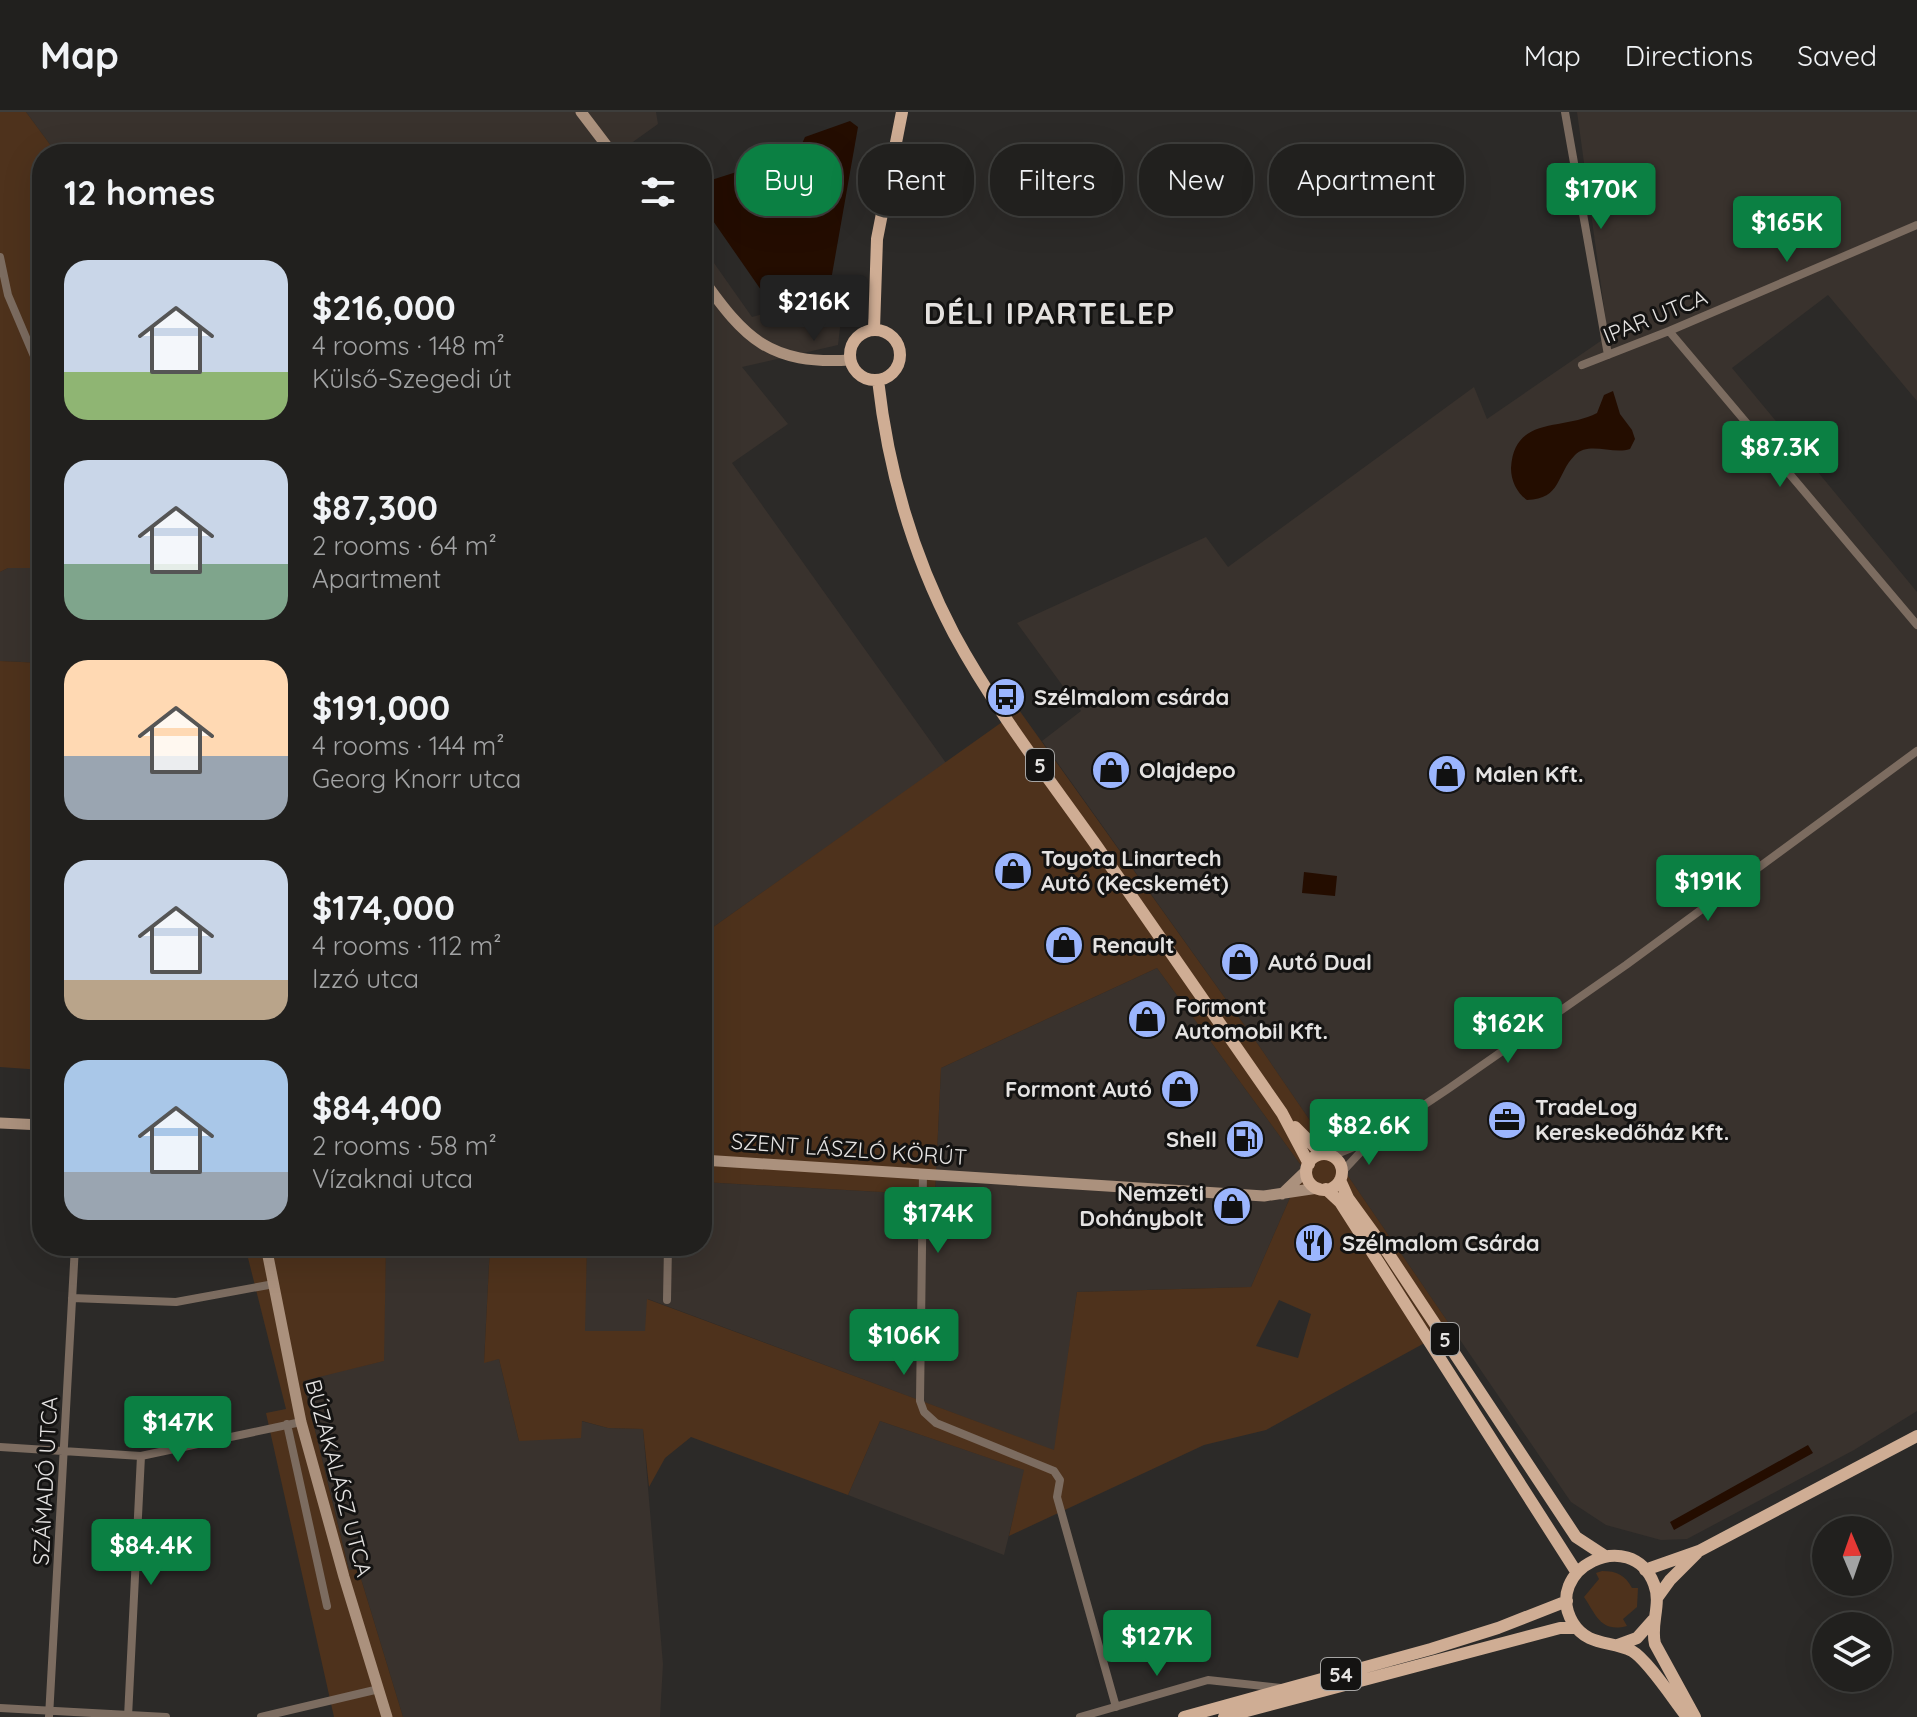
<!DOCTYPE html>
<meta charset="utf-8">
<style>
:root{--surface:#21201e;--page:#292827;--text:#f1f3f6;--muted:#a2a3a4;--line:#3e3e3c;--accent:#0b8043}
body{margin:0;font-family:Quicksand,sans-serif;background:var(--page);color:var(--text);height:100vh;display:flex;flex-direction:column;font-size:30px;white-space:nowrap}
*{box-sizing:border-box;margin:0}
p{font-size:26px;color:var(--muted)}
.icon{flex:none;width:44px;height:44px;fill:none;stroke:currentColor;stroke-width:2;stroke-linecap:round;stroke-linejoin:round}
.map{position:relative;flex:1;overflow:hidden}
.details{position:absolute;left:32px;top:32px;width:680px;height:1112px;display:flex;flex-direction:column;background:var(--surface);border-radius:32px;box-shadow:0 8px 32px #0002,0 0 0 2px var(--line)}
.details>*{flex:none}
.hud{position:absolute;left:736px;top:32px;width:760px;height:72px;display:flex;gap:16px}
.needle{width:52px;rotate:358deg}
.tools{position:absolute;left:1812px;top:1404px;display:grid;gap:16px}
.tools a{display:grid;place-items:center;width:80px;height:80px;border-radius:50%;background:var(--surface);box-shadow:0 8px 32px #0002,0 0 0 2px var(--line);font-size:40px}
.price{position:absolute;translate:-50% -68px;padding:0 18px;border-radius:8px;background:var(--accent);color:#fff;font-size:26px;line-height:52px;filter:drop-shadow(0 2px 4px #0008)}
.price::after{content:'';position:absolute;left:50%;top:48px;width:24px;height:18px;margin-left:-12px;background:inherit;clip-path:polygon(0 0,100% 0,50% 100%)}
.price.active{background:#222;color:#fff}
ul{padding:0;list-style:none}
li{display:flex;align-items:center;gap:24px;height:200px;padding:0 32px}
li span{display:grid;place-items:center;flex:none;width:224px;height:160px;border-radius:24px;color:#555}
li>.icon{margin-inline-start:auto}
span .icon{width:96px;height:96px;fill:#fffc;stroke-width:1}
li b{font-size:34px}
h2{display:flex;justify-content:space-between;align-items:center;height:96px;padding:0 32px;font-size:34px}
.chip{padding:0 28px;border-radius:32px;background:var(--surface);box-shadow:0 8px 32px #0002,0 0 0 2px var(--line);font-size:28px;line-height:72px}
.chip.active{background:var(--accent);color:#fff}
header{display:flex;align-items:center;gap:48px;box-sizing:border-box;height:112px;padding:0 40px;background:var(--surface);border-bottom:2px solid var(--line)}
header strong{font-size:38px}
nav{display:flex;gap:44px;margin-inline-start:auto;font-size:28px}
.map>svg:first-child{display:block}
</style>
<header>
<strong>Map</strong>
<nav><a>Map</a><a>Directions</a><a>Saved</a></nav>
</header>
<div class="map">
<svg width="1917" height="1605" viewBox="0 0 1917 1605">
<rect width="100%" height="100%" fill="#2c2a28"/>
<!-- built -->
<path fill="#39322d" d="M 26,0 L 656,0 L 658,12 L 630,32 L 636,42 L 57,42 Z
M 1577,0 L 1917,0 L 1917,289 L 1828,183 L 1732,256 L 1917,480 L 1917,1299 L 1854,1338 L 1687,1427 L 1661,1428 L 1606,1413 L 1571,1390 L 1255,928 L 1042,629 L 1081,599 L 1017,511 L 1206,425 L 1228,455 L 1474,275 L 1487,307 L 1608,224 Z
M 702,134 L 752,205 L 844,181 L 838,233 L 742,255 L 788,312 L 732,351 L 946,651 L 702,823 Z
M 8,456 L 42,456 L 42,551 L 0,549 L 0,460 Z
M 1157,856 L 1303,1056 L 1251,1175 L 1077,1180 L 1055,1339 L 648,1187 L 646,1219 L 584,1219 L 587,1134 L 702,1134 L 702,1070 L 935,1083 L 941,956 Z
M 386,1134 L 490,1134 L 484,1250 L 499,1247 L 519,1329 L 581,1309 L 608,1316 L 643,1317 L 663,1552 L 660,1605 L 403,1605 L 358,1457 L 349,1458 L 303,1268 L 383,1249 Z
M 880,1309 L 1025,1358 L 1004,1443 L 848,1383 Z"/>
<!-- green -->
<path fill="#4e321c" fill-rule="evenodd" d="M 0,0 L 26,0 L 57,42 L 42,42 L 42,456 L 8,456 L 0,460 Z
M 0,549 L 42,551 L 42,958 L 0,955 Z
M 1019,598 L 1255,928 L 1452,1216 L 1266,1318 L 1204,1333 L 1009,1424 L 1024,1358 L 880,1309 L 848,1383 L 691,1325 L 665,1346 L 649,1375 L 643,1317 L 608,1316 L 582,1309 L 581,1326 L 519,1329 L 499,1247 L 484,1251 L 490,1134 L 587,1134 L 585,1219 L 645,1219 L 647,1187 L 1054,1338 L 1077,1180 L 1251,1175 L 1303,1056 L 1157,856 L 941,956 L 935,1083 L 702,1070 L 702,823 ZM 1279,1188 L 1311,1202 L 1298,1246 L 1256,1234 Z
M 245,1134 L 386,1134 L 384,1249 L 303,1269 L 349,1458 L 358,1457 L 403,1605 L 334,1605 L 266,1301 L 286,1297 Z
M 1602,1459 C 1617,1459 1625,1463 1632,1476 L 1638,1476 L 1637,1495 L 1623,1507 L 1627,1514 C 1600,1521 1596,1502 1584,1485 L 1599,1467 L 1596,1461 Z"/>
<!-- water -->
<path fill="#240d00" d="M 850,9 L 858,15 L 830,174 L 768,188 L 702,93 L 702,71 L 787,44 L 795,47 L 805,25 Z
M 1613,279 L 1620,302 L 1632,318 L 1635,327 L 1630,337 C 1613,343 1589,329 1575,343 C 1556,362 1562,387 1527,388 C 1517,381 1511,369 1511,356 C 1514,303 1563,319 1597,301 L 1604,283 Z
M 1304,760 L 1337,764 L 1335,784 L 1302,781 Z
M 1808,1333 L 1813,1341 L 1674,1418 L 1670,1410 Z"/>
<g fill="none" stroke-linecap="round" stroke-linejoin="round">
<!-- street -->
<path stroke="#7c6c60" stroke-width="8" d="M 1565,0 L 1608,243
M 0,145 L 8,183 L 42,263
M 1669,219 L 1917,513
M 1582,253 L 1669,219 L 1917,113
M 1332,1044 L 1373,1027 L 1448,977 L 1626,853 L 1917,639
M 1342,1060 L 1369,1031
M 923,1061 L 920,1289 L 924,1300 L 936,1311 L 1054,1359 L 1060,1368 L 1057,1385 L 1116,1595
M 72,1186 L 176,1190 L 274,1172
M 667,1188 L 668,1134
M 287,1312 L 327,1494
M 0,1335 L 141,1344 L 301,1310
M 0,1596 L 166,1605
M 49,1605 L 75,1134
M 128,1605 L 141,1344
M 261,1605 L 379,1577
M 1080,1605 L 1208,1568 L 1281,1576"/>
<!-- secondary -->
<path stroke="#ab917d" stroke-width="11" d="M 581,0 L 613,42
M 702,166 C 745,227 770,253 850,248
M 0,1011 L 42,1013
M 702,1048 L 1264,1084 L 1318,1076
M 1282,1082 L 1307,1058
M 266,1134 L 301,1310 L 344,1465 L 387,1605"/>
<!-- primary -->
<path stroke="#cfad94" stroke-width="12" d="M 874,217 L 877,127 L 902,0
M850 243a25 25 0 1 1 50 0a25 25 0 1 1-50 0Z
M 878,268 C 888,357 912,442 954,522 C 994,596 1047,664 1096,733 C 1158,822 1220,912 1282,1001 L 1309,1052
M 1295,1015 L 1322,1042
M1306 1060a18 18 0 1 1 36 0a18 18 0 1 1-36 0Z
M 1340,1068 L 1348,1086 L 1388,1141 L 1576,1425 L 1605,1444
M 1326,1077 L 1340,1090 L 1577,1461
M 1645,1458 L 1699,1439 L 1917,1324
M 1657,1486 L 1670,1468 L 1697,1441
M 1618,1533 L 1637,1526 L 1653,1508
M 1184,1605 L 1431,1537 L 1498,1516 L 1567,1489
M 1224,1605 L 1560,1516 L 1576,1516
M 1687,1605 C 1675,1590 1647,1547 1632,1539 C 1611,1528 1588,1535 1573,1511 C 1541,1457 1631,1413 1654,1472 C 1662,1492 1650,1511 1655,1532 L 1695,1605"/>
</g>
<!-- icons -->
<defs>
<g id="bus-disc" transform="scale(2)"><circle r="9.5" fill="#9bb5fd" stroke="#141312"/><path d="M-5-6H5V4H4V6H2V4H-2V6H-4V4H-5ZM-3.5-4V0h7V-4ZM-3.5 1.2v1.5H-2V1.2ZM2 1.2v1.5H3.5V1.2Z" fill="#111"/></g>
<g id="shop-disc" transform="scale(2)"><circle r="9.5" fill="#9bb5fd" stroke="#141312"/><path d="M-5-2.5h2.3a2.7 3.5 0 0 1 5.4 0H5L5.5 6h-11ZM-1.5-2.5h3a1.5 2.3 0 0 0-3 0Z" fill="#111"/></g>
<g id="office-disc" transform="scale(2)"><circle r="9.5" fill="#9bb5fd" stroke="#141312"/><path d="M-6-3h4V-5.5h4V-3h4V5H-6ZM-1-4.5V-3h2v-1.5ZM-6 0V1H6V0Z" fill="#111"/></g>
<g id="fuel-disc" transform="scale(2)"><circle r="9.5" fill="#9bb5fd" stroke="#141312"/><path d="M-5.5-6h7V0h2V4h1.3V-2.5L3-4.5l.8-.8L6-3V5H2.5V1h-1V6h-7ZM-4.2-4.7v3.2H.2V-4.7Z" fill="#111"/></g>
<g id="restaurant-disc" transform="scale(2)"><circle r="9.5" fill="#9bb5fd" stroke="#141312"/><path d="M-5-6h1v4h1v-4h1v4h1v-4h1v5L-1.5 .5V6h-2V.5L-5-1ZM5-6V6H3V1.5H1.5Q1.5-4 5-6Z" fill="#111"/></g>
</defs>
<g fill-rule="evenodd">
<use href="#bus-disc" x="1006" y="585"/>
<use href="#shop-disc" x="1111" y="658"/>
<use href="#shop-disc" x="1447" y="662"/>
<use href="#shop-disc" x="1013" y="759"/>
<use href="#shop-disc" x="1064" y="833"/>
<use href="#shop-disc" x="1240" y="850"/>
<use href="#shop-disc" x="1147" y="907"/>
<use href="#shop-disc" x="1180" y="977"/>
<use href="#office-disc" x="1507" y="1008"/>
<use href="#fuel-disc" x="1245" y="1027"/>
<use href="#shop-disc" x="1232" y="1094"/>
<use href="#restaurant-disc" x="1314" y="1131"/>
</g>
<g text-anchor="middle" dominant-baseline="central" stroke-width="6" stroke-linejoin="round" paint-order="stroke">
<!-- shield labels -->
<g fill="#141312" stroke="#a6a5a4" stroke-width="2">
<rect x="1026" y="637" width="28" height="32" rx="6"/>
<rect x="1431" y="1211" width="28" height="32" rx="6"/>
<rect x="1321" y="1546" width="40" height="32" rx="6"/>
</g>
<g font-size="20" font-weight="bold" fill="#e5e3e2">
<text x="1040" y="653">5</text>
<text x="1445" y="1227">5</text>
<text x="1341" y="1562">54</text>
</g>
<!-- street labels -->
<g font-size="22" fill="#e5e3e2" stroke="#141312">
<text transform="translate(1655 204) rotate(-22)">IPAR UTCA</text>
<text transform="translate(849 1037) rotate(4)">SZENT LÁSZLÓ KÖRÚT</text>
<text transform="translate(339 1366) rotate(75)">BÚZAKALÁSZ UTCA</text>
<text transform="translate(45 1369) rotate(-87)">SZÁMADÓ UTCA</text>
</g>
<!-- poi labels -->
<g font-size="22" font-weight="bold" fill="#e5e3e2" stroke="#141312" text-anchor="start">
<text x="1034" y="585">Szélmalom csárda</text>
<text x="1139" y="658">Olajdepo</text>
<text x="1475" y="662">Malen Kft.</text>
<text x="1041" y="746">Toyota Linartech<tspan x="1041" dy="25">Autó (Kecskemét)</tspan></text>
<text x="1092" y="833">Renault</text>
<text x="1268" y="850">Autó Dual</text>
<text x="1175" y="894">Formont<tspan x="1175" dy="25">Automobil Kft.</tspan></text>
<text x="1152" y="977" text-anchor="end">Formont Autó</text>
<text x="1535" y="995">TradeLog<tspan x="1535" dy="25">Kereskedőház Kft.</tspan></text>
<text x="1217" y="1027" text-anchor="end">Shell</text>
<text x="1204" y="1081" text-anchor="end">Nemzeti<tspan x="1204" dy="25">Dohánybolt</tspan></text>
<text x="1342" y="1131">Szélmalom Csárda</text>
</g>
<!-- district labels -->
<g font-size="30" font-weight="bold" letter-spacing="2" fill="#e4e1df" stroke="#141312">
<text x="1050" y="201">DÉLI IPARTELEP</text>
</g>
</g>
</svg>
<div class="tools">
<a><svg class="needle" viewBox="-14 -14 28 28"><path d="M0-13l5 13h-10z" fill="#e53935"/><path d="M0 13l5-13h-10z" fill="#a2a3a4"/></svg></a>
<a><svg class="icon" aria-label="layers" viewBox="0 0 24 24"><path d="M12 4l9 5-9 5-9-5zM3 14l9 5 9-5"/></svg></a>
</div>
<b class="price" style="left:1601px;top:119px">$170K</b>
<b class="price" style="left:1787px;top:152px">$165K</b>
<b class="price active" style="left:814px;top:231px">$216K</b>
<b class="price" style="left:1780px;top:377px">$87.3K</b>
<b class="price" style="left:1708px;top:811px">$191K</b>
<b class="price" style="left:1508px;top:953px">$162K</b>
<b class="price" style="left:1369px;top:1055px">$82.6K</b>
<b class="price" style="left:938px;top:1143px">$174K</b>
<b class="price" style="left:904px;top:1265px">$106K</b>
<b class="price" style="left:178px;top:1352px">$147K</b>
<b class="price" style="left:151px;top:1475px">$84.4K</b>
<b class="price" style="left:1157px;top:1566px">$127K</b>
<div class="hud">
<a class="chip active">Buy</a>
<a class="chip">Rent</a>
<a class="chip">Filters</a>
<a class="chip">New</a>
<a class="chip">Apartment</a>
</div>
<section class="details">
<h2>12 homes<svg class="icon" aria-label="filters" viewBox="0 0 24 24"><path d="M4 7h16M4 17h16"/><circle cx="9" cy="7" r="2"/><circle cx="15" cy="17" r="2"/></svg></h2>
<ul>
<li><span style="background:linear-gradient(#c9d6e8 70%,#8fb573 0)"><svg class="icon" aria-label="home" viewBox="0 0 24 24"><path d="M3 11l9-7 9 7M6 9v11h12V9"/></svg></span><div><b>$216,000</b><p>4 rooms · 148 m²</p><p>Külső-Szegedi út</p></div></li>
<li><span style="background:linear-gradient(#c9d6e8 65%,#7fa58c 0)"><svg class="icon" aria-label="home" viewBox="0 0 24 24"><path d="M3 11l9-7 9 7M6 9v11h12V9"/></svg></span><div><b>$87,300</b><p>2 rooms · 64 m²</p><p>Apartment</p></div></li>
<li><span style="background:linear-gradient(#ffd9b3 60%,#9aa5b1 0)"><svg class="icon" aria-label="home" viewBox="0 0 24 24"><path d="M3 11l9-7 9 7M6 9v11h12V9"/></svg></span><div><b>$191,000</b><p>4 rooms · 144 m²</p><p>Georg Knorr utca</p></div></li>
<li><span style="background:linear-gradient(#c9d6e8 75%,#b9a48a 0)"><svg class="icon" aria-label="home" viewBox="0 0 24 24"><path d="M3 11l9-7 9 7M6 9v11h12V9"/></svg></span><div><b>$174,000</b><p>4 rooms · 112 m²</p><p>Izzó utca</p></div></li>
<li><span style="background:linear-gradient(#a9c7e8 70%,#9aa5b1 0)"><svg class="icon" aria-label="home" viewBox="0 0 24 24"><path d="M3 11l9-7 9 7M6 9v11h12V9"/></svg></span><div><b>$84,400</b><p>2 rooms · 58 m²</p><p>Vízaknai utca</p></div></li>
</ul>
</section>
</div>
